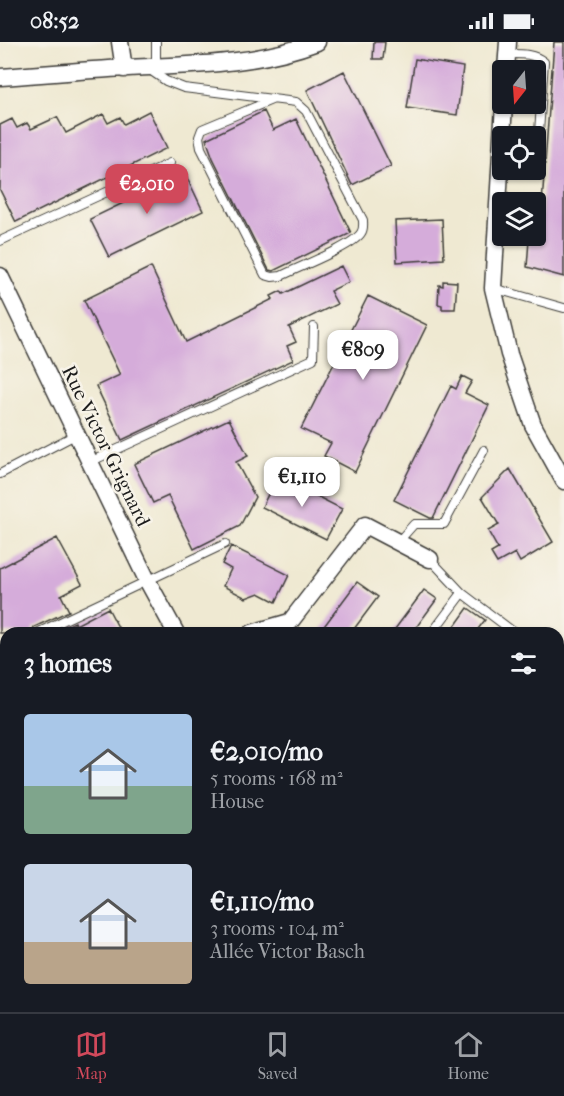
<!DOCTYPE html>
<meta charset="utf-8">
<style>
:root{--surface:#171b24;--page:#242831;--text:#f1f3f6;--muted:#9ea1a6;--line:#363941;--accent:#d1495b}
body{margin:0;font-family:"IM FELL French Canon",serif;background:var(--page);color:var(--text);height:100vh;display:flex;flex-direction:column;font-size:22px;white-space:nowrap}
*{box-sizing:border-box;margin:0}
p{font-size:20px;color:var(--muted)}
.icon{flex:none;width:33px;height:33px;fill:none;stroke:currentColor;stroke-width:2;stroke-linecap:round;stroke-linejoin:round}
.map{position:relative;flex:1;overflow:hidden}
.sheet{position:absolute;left:0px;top:585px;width:564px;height:386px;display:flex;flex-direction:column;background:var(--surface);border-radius:18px 18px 0 0;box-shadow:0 2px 4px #0004}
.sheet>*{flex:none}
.needle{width:39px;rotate:197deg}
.buttons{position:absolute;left:492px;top:18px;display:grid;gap:12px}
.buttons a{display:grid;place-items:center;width:54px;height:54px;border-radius:6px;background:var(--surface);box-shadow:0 2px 4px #0004;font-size:30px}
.price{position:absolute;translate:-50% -51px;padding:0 14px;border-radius:12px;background:#fff;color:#222;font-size:20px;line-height:39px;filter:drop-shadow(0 2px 3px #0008)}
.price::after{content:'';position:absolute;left:50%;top:36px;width:18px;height:14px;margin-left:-9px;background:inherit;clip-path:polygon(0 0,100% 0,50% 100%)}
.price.selected{background:var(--accent);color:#fff}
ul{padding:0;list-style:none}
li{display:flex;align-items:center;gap:18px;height:150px;padding:0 24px}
li span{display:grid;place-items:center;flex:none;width:168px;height:120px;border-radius:6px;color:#555}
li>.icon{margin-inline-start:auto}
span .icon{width:72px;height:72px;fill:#fffc;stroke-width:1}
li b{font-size:26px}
h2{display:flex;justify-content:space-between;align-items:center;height:72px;padding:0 24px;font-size:26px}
.status{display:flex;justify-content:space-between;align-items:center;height:42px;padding:0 30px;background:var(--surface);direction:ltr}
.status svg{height:16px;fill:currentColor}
.tab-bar{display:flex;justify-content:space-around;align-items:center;height:84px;border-top:2px solid var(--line);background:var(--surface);font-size:16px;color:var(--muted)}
.tab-bar a{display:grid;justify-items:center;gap:3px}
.tab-bar .selected{color:var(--accent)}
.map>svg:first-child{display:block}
</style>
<div class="status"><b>08:52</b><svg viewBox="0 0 49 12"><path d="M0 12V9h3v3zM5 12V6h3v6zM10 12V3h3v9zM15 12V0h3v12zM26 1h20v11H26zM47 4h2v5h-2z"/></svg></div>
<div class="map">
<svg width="564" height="970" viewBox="0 0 564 970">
<rect width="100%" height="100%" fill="#f7f3e8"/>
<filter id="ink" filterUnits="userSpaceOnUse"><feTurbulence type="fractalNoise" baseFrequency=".0167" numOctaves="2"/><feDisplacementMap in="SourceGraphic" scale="12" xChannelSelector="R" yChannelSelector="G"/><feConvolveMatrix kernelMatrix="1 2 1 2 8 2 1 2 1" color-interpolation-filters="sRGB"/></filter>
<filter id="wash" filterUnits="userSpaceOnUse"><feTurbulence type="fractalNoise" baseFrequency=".008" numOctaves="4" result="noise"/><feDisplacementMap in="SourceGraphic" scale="24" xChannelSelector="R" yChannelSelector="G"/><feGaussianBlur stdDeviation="1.35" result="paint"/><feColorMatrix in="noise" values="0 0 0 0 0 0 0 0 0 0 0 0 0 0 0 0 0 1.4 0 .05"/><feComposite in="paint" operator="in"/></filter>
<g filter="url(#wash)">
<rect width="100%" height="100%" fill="#efe9d2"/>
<g id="blocks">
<!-- building -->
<path fill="#d5acda" d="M 374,0 L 385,0 L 383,17 L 373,17 Z
M 554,0 L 564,0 L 564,235 L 527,225 L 529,198 L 539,201 Z
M 415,17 L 463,25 L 457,73 L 407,66 Z
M 344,29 L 391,124 L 352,143 L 307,48 Z
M 149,69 L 167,106 L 16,180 L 0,148 L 0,83 L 12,77 L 17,86 L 27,81 L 31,87 L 57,75 L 66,91 L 103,72 L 108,81 L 120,75 L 124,82 Z
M 264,69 L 273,88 L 296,77 L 351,191 L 273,229 L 269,228 L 213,116 L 206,97 Z
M 185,131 L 203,169 L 109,215 L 90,177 Z
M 442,177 L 444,217 L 397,220 L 395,179 Z
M 341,224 L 349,240 L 330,249 L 337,262 L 289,285 L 296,300 L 287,304 L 293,318 L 122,398 L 96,344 L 120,333 L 84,258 L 151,225 L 186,300 L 273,257 L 271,254 L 281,249 L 283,252 Z
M 443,239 L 457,240 L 455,267 L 442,267 L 442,263 L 438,262 L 439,243 L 443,244 Z
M 368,254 L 427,283 L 355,430 L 324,414 L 331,401 L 301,387 Z
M 462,334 L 472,339 L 465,351 L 489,363 L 433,476 L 430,476 L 394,458 L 451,344 L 456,347 Z
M 229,377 L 248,414 L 236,420 L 255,455 L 240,484 L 194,507 L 168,454 L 153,461 L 134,422 Z
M 510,427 L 553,500 L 520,520 L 515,511 L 497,521 L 491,511 L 498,507 L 488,489 L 499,483 L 482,455 Z
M 277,434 L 342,467 L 326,497 L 262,465 Z
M 57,496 L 82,542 L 61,553 L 69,569 L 34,585 L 31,591 L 0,591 L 0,526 Z
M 231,504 L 289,533 L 276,560 L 259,551 L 246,556 L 223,544 L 231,527 L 222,522 Z
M 357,540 L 378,555 L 351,591 L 319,591 Z
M 424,548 L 437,557 L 412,591 L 392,591 Z
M 108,566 L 121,591 L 52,591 L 75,580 L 76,583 Z
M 468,566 L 485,578 L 475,591 L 450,591 Z"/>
</g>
</g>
<g filter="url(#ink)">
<use href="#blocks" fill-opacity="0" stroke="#3c3b37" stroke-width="1.5"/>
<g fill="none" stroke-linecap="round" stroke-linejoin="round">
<!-- lane casing -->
<g stroke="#3c3b37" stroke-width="10">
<path id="lane" d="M 156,0 L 156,25
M 507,12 C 519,12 534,11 544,20 L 537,118
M 147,26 L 166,39 L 184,46 L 296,60 L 306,69 L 363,178 C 363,183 364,187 361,191 C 352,205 298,225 281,234 L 272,235 L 265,233 L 201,106 L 199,95 L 202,87 L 274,57
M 0,199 L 170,121
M 493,246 L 564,266
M 92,419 L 313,317 L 314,285
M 0,432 L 77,392
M 398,500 L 414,482 L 444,482 L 484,408
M 430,517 L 462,551 L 515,591
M 37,591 L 225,502
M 432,591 L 462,551
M 0,609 L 6,606
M 558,670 L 564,671
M 0,683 L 6,680
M 0,692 L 6,704
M 0,718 L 6,715
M 0,756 L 6,753
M 558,780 L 564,784
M 558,938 L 563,947
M 62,970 L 73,964
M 495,970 L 497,967 L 496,964"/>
</g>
<!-- street casing -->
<g stroke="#3c3b37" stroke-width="19">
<path id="street" d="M 120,0 L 124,27
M 506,28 L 508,0
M 0,35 C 43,32 85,28 128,26 C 192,23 256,23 317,0
M 504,62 L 493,246 L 509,312 L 533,383 L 564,439
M 0,234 L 147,538 L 176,591
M 252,591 L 290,580 L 365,483 L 430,517
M 375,964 L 377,970"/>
</g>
<!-- lane -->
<use href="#lane" stroke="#fff" stroke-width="8"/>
<!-- street -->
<use href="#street" stroke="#fff" stroke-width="16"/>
</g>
</g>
<g text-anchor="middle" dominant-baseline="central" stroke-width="5" stroke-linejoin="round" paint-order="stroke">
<!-- street labels -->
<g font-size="20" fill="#1c1c1c" stroke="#f7f3e8">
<text transform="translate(106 404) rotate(64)">Rue Victor Grignard</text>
</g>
</g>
</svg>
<div class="buttons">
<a><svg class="needle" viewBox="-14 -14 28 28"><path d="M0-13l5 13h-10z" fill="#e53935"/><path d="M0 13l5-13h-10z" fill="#9ea1a6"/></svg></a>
<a><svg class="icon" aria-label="locate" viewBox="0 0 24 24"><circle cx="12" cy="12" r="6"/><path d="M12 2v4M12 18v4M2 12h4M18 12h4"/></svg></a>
<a><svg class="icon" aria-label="layers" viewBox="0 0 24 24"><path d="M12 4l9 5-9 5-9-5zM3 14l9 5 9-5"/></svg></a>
</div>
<b class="price selected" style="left:147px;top:173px">€2,010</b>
<b class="price" style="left:363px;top:339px">€809</b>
<b class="price" style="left:302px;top:466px">€1,110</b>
<section class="sheet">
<h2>3 homes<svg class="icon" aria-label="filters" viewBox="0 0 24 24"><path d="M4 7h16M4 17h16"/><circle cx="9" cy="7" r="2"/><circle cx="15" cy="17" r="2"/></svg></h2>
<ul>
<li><span style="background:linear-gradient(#a9c7e8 60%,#7fa58c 0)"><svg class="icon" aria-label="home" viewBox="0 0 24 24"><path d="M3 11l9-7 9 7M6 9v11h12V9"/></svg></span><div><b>€2,010/mo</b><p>5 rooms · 168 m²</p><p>House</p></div></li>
<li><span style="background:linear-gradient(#c9d6e8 65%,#b9a48a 0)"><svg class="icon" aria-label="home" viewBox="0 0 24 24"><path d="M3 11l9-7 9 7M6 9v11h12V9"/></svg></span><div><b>€1,110/mo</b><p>3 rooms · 104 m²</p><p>Allée Victor Basch</p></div></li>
</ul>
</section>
</div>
<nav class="tab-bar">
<a class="selected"><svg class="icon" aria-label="map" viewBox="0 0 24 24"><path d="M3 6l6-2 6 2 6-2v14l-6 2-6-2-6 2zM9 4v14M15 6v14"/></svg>Map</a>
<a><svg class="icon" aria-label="saved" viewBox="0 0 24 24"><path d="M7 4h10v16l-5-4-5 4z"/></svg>Saved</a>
<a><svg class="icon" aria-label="home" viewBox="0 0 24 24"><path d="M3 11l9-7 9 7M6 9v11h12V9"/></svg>Home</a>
</nav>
